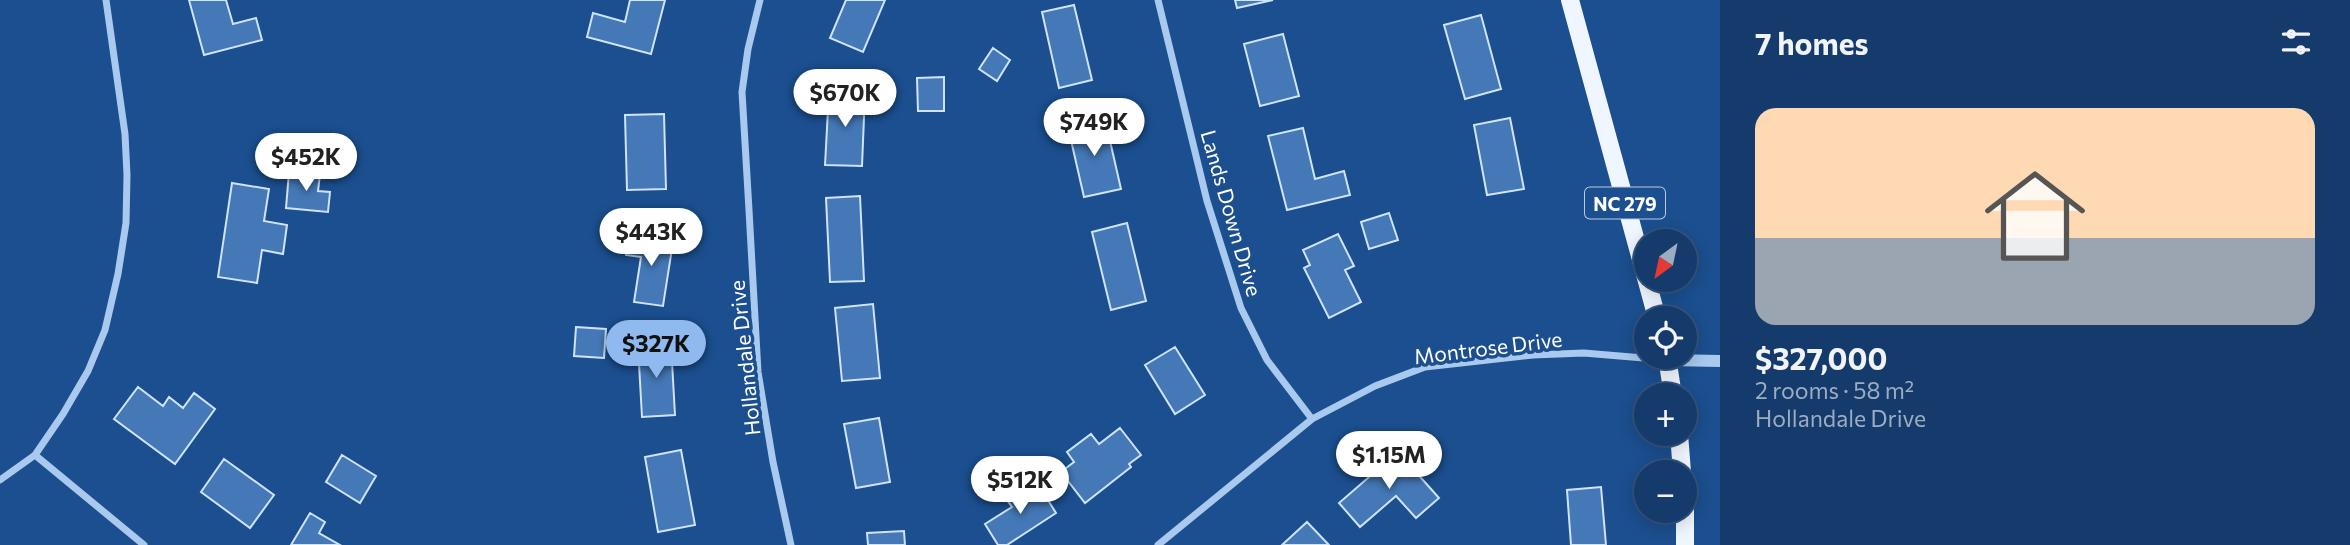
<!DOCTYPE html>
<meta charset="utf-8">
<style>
:root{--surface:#143b6b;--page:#214673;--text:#f1f3f6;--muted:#9dadc1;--line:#33557e;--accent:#90b9f0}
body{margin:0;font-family:Commissioner,sans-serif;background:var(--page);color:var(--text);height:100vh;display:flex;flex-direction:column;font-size:26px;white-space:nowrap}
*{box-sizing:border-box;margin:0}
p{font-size:23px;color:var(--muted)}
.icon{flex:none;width:38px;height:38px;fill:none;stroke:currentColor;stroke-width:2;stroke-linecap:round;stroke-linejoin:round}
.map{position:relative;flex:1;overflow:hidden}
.drawer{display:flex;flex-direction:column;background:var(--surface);width:630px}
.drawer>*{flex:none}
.needle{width:46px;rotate:213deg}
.buttons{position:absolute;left:1634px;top:229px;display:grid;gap:14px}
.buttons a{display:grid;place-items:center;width:63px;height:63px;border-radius:50%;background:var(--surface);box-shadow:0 4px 18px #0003,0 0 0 2px var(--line);font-size:35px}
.price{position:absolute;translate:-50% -60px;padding:0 16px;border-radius:24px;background:#fff;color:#222;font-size:23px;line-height:46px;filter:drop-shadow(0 2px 4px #0008)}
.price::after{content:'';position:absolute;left:50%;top:42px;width:21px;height:16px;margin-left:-10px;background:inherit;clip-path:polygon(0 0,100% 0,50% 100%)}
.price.active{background:var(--accent);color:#111}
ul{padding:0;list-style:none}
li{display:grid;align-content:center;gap:14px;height:371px;padding:0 35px}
li span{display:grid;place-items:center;height:217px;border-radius:21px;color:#555}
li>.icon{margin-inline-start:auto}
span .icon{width:126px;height:126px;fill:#fffc;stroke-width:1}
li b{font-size:30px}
h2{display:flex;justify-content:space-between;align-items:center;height:84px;padding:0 35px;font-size:30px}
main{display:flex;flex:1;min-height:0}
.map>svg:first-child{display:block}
</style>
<main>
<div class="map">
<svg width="1720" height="545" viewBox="0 0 1720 545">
<rect width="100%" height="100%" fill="#1b4f8f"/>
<!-- building -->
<path fill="#4478b7" stroke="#cfe3fa" stroke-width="2" d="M 189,0 L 226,0 L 233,24 L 256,18 L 262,40 L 204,55 Z
M 630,0 L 665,0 L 651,54 L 587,37 L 593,13 L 625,22 Z
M 846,0 L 885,0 L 863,52 L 830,38 Z
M 1235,0 L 1273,0 L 1237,8 Z
M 1074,5 L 1092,80 L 1059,88 L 1042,12 Z
M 1481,15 L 1501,89 L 1465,99 L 1444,25 Z
M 1283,34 L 1299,96 L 1260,106 L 1244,44 Z
M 993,48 L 1010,60 L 997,81 L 979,69 Z
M 944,77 L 944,111 L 918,111 L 917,78 Z
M 829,91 L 865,93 L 862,166 L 825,165 Z
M 664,114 L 666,189 L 627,190 L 625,115 Z
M 1510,118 L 1524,189 L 1487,195 L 1474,125 Z
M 1105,119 L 1121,189 L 1084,197 L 1068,127 Z
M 1303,128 L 1315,179 L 1344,171 L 1350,195 L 1287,210 L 1268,136 Z
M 289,172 L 320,175 L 318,191 L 330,192 L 328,212 L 286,208 Z
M 232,183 L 269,189 L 264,221 L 287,225 L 283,254 L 262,250 L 257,283 L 218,277 Z
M 860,196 L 864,281 L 830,282 L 826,198 Z
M 1389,213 L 1398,240 L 1369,249 L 1361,222 Z
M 1127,223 L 1146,301 L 1111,310 L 1092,232 Z
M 1338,234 L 1354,266 L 1345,270 L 1361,302 L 1329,318 L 1304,268 L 1310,265 L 1303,250 Z
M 629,235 L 673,242 L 663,306 L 634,302 L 641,257 L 626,255 Z
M 873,304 L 880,378 L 842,381 L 835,308 Z
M 576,327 L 606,329 L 604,358 L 574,356 Z
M 671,344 L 675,415 L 642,417 L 638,346 Z
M 1175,347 L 1205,395 L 1175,414 L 1145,365 Z
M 138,387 L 163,406 L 169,397 L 183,408 L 194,393 L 215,409 L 175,464 L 114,419 Z
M 879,418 L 890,482 L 856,488 L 844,424 Z
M 1120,428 L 1141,455 L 1129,464 L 1131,467 L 1085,503 L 1061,472 L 1074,462 L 1067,452 L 1091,434 L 1099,444 Z
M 681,450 L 695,525 L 658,532 L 645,457 Z
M 1398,452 L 1439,498 L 1416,518 L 1396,496 L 1360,527 L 1339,503 Z
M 342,455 L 376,476 L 360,503 L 326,482 Z
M 224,459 L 274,495 L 250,528 L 201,492 Z
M 1023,484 L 1030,496 L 1041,489 L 1056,513 L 1007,545 L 998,545 L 985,524 L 1012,507 L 1004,496 Z
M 1601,487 L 1606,545 L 1571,545 L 1567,490 Z
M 310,513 L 325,522 L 319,533 L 340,545 L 291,545 Z
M 1307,522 L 1329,545 L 1282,545 Z
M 904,531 L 905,545 L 868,545 L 867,533 Z"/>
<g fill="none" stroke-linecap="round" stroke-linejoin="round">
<!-- minor -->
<path stroke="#a9c9ee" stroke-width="7" d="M 760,0 L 748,49 L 742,92 L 749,210 L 758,372 L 773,462 L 791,545
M 1158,0 L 1207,201 L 1241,308 L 1267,360 L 1312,419
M 35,455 L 144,545
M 0,480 L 35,455 L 63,414 L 88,371 L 105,330 L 118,274 L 126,223 L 127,175 L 125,134 L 106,0
M 1158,545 L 1312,419 L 1375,386 L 1425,367 L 1533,355 L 1584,353 L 1667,360"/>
<!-- tertiary -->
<path stroke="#a9c9ee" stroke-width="12" d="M 1668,360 L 1720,361"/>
<!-- primary -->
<path stroke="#f0f6ff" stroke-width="18" d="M 1570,0 L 1657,318
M 1667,357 L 1673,396
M 1679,434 L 1682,472
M 1685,511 L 1685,545"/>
</g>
<g text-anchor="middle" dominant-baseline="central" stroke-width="7" stroke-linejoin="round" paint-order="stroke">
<!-- shield labels -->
<rect fill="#1b4f8f" stroke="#bbcadd" stroke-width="2" x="1585" y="187.5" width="80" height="31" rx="5"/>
<g font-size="19" font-weight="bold" fill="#fff">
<text x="1625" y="203">NC 279</text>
</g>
<!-- street labels -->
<g font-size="21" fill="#fff" stroke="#1b4f8f">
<text transform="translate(1232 213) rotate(74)">Lands Down Drive</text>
<text transform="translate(1488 347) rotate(-7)">Montrose Drive</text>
<text transform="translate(744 358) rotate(-96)">Hollandale Drive</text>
</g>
</g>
</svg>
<div class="buttons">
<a><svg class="needle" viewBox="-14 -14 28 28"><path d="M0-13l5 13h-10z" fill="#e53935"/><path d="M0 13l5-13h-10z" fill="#9dadc1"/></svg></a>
<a><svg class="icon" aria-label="locate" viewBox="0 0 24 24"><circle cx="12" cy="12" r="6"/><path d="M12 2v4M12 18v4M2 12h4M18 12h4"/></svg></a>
<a>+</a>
<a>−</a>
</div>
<b class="price" style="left:845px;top:129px">$670K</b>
<b class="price" style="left:1094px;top:158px">$749K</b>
<b class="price" style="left:306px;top:193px">$452K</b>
<b class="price" style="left:651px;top:268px">$443K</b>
<b class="price active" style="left:656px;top:380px">$327K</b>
<b class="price" style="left:1389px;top:491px">$1.15M</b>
<b class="price" style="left:1020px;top:516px">$512K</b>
</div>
<section class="drawer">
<h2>7 homes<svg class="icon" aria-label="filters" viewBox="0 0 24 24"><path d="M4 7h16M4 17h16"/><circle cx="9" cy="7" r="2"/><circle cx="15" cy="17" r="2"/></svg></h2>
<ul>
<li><span style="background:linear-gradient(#ffd9b3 60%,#9aa5b1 0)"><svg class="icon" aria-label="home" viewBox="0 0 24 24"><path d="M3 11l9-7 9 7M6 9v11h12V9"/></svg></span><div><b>$327,000</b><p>2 rooms · 58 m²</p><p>Hollandale Drive</p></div></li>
</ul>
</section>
</main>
